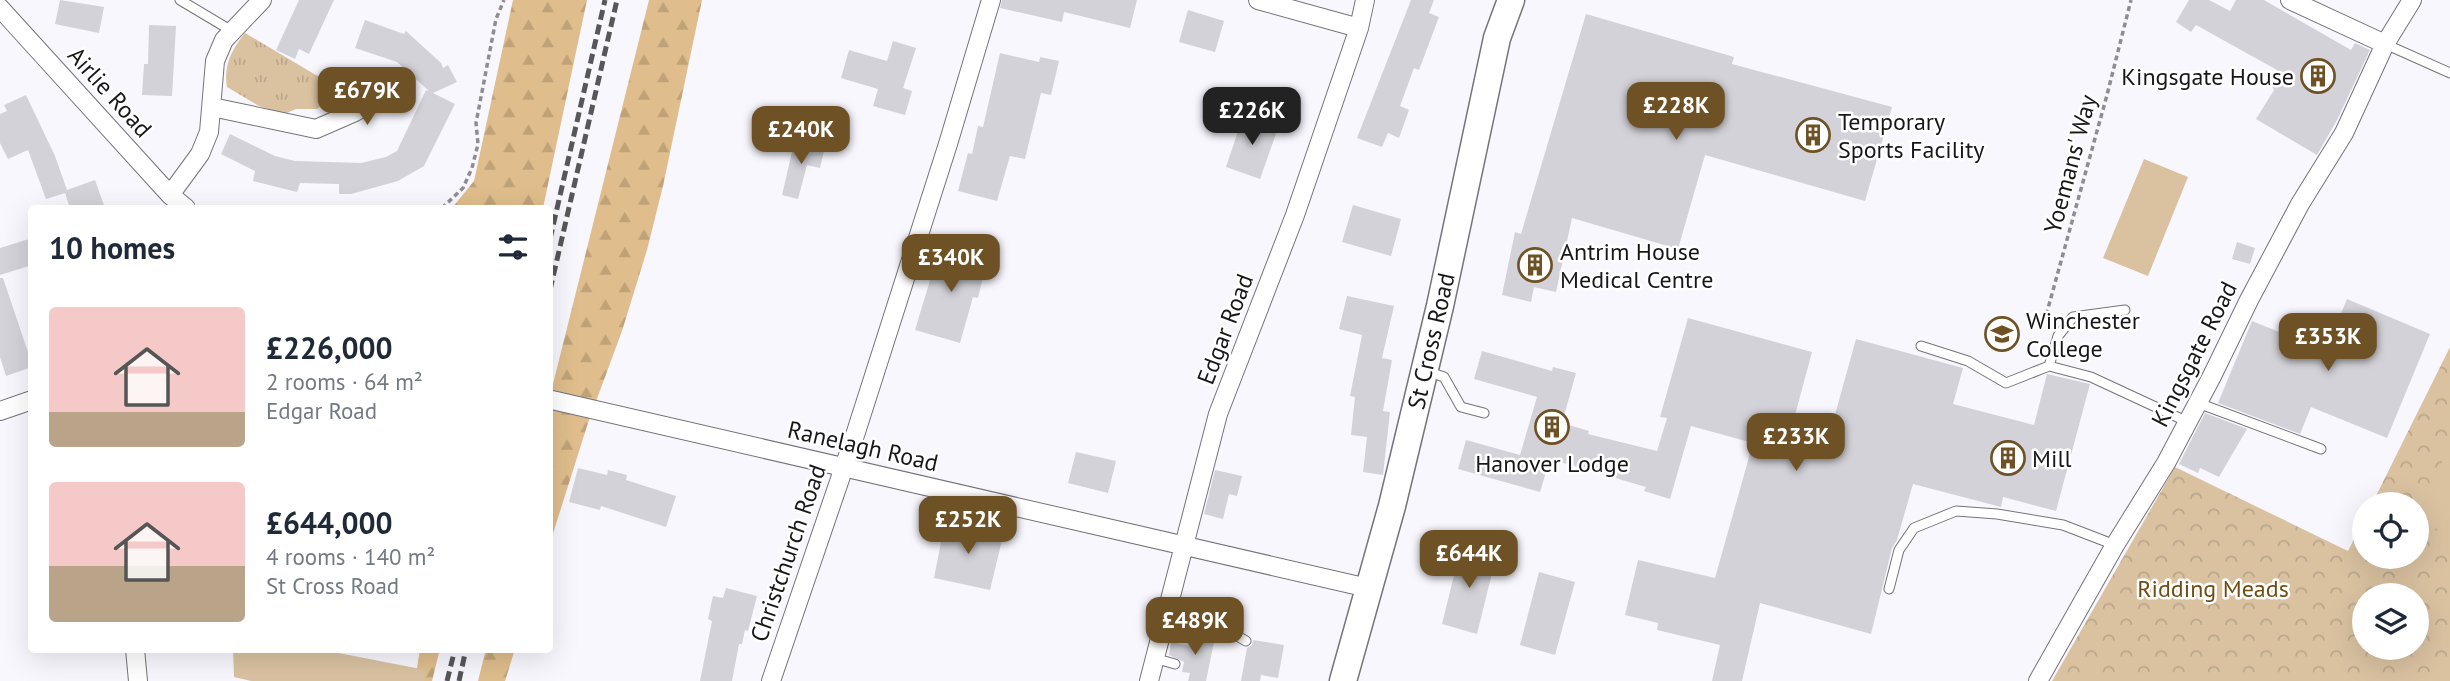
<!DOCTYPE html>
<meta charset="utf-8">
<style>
:root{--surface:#fff;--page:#f6f6f7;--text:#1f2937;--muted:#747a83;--accent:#6e5225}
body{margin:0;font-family:"PT Sans",sans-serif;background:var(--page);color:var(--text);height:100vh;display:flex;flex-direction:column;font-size:26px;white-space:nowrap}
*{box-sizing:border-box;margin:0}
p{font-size:23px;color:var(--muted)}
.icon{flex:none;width:38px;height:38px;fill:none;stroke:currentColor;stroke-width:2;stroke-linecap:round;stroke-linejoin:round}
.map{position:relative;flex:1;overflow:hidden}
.panel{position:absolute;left:28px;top:205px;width:525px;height:448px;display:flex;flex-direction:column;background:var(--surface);border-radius:7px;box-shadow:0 7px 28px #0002}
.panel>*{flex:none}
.tools{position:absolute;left:2352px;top:492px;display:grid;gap:14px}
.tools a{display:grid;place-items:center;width:77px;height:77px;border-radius:50%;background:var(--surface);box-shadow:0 7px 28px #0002;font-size:35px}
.price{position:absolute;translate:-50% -60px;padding:0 16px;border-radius:14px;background:var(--accent);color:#fff;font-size:23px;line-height:46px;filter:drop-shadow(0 2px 4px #0008)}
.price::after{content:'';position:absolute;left:50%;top:42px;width:21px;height:16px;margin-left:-10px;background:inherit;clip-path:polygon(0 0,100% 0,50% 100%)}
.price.on{background:#222;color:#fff}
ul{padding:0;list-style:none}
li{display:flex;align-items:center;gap:21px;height:175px;padding:0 21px}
li span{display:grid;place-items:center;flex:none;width:196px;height:140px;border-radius:7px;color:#555}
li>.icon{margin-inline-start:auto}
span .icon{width:84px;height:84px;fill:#fffc;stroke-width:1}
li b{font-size:30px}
h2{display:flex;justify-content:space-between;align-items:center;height:84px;padding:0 21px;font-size:30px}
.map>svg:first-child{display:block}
</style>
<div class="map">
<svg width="2450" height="681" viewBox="0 0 2450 681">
<defs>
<pattern id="grass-tufts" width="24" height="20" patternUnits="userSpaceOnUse" patternTransform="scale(1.75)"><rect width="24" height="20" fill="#dac2a1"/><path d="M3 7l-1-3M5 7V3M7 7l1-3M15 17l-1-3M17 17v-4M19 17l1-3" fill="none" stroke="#baa68a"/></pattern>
<pattern id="forest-firs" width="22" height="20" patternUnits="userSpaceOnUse" patternTransform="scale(1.75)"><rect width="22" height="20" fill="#dfbd8c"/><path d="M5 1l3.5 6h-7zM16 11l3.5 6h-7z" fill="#bfa278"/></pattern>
<pattern id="park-crowns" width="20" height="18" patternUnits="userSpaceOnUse" patternTransform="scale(1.75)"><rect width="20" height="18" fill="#dac2a1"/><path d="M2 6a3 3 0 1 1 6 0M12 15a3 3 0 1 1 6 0" fill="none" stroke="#baa68a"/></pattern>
</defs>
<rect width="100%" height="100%" fill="#f8f7fe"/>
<!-- grass -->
<path fill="url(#grass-tufts)" d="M 245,33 L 326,81 L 333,81 L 327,95 L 327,102 L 317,109 L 296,109 L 284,114 L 259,106 L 227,87 C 223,66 232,49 245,33 Z"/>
<!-- forest -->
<path fill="url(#forest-firs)" d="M 513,0 L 587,0 L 543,208 L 452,208 L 474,181 Z
M 649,0 L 702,0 L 663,186 L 647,250 L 622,331 L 588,423 L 550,543 L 550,396 Z
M 420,649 L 440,649 L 432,681 L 415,681 Z
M 486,649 L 515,649 L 505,681 L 478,681 Z"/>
<!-- park -->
<path fill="url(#park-crowns)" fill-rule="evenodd" d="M 2450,347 L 2450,681 L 2052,681 L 2175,467 L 2348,551 L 2364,520 L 2364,556 L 2417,556 L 2417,504 L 2372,504 ZM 2364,595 L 2417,595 L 2417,648 L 2364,648 Z"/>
<!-- garden -->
<path fill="#dac2a1" d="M 2144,159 L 2188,177 L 2148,276 L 2103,258 Z
M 2450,449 L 2450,536 L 2417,518 L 2417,504 Z
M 233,649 L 318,649 L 426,670 L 424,681 L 251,681 L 234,677 Z"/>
<!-- building -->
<path fill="#d2d2d8" d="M 60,0 L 104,7 L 99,33 L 55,24 Z
M 299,0 L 334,0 L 309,54 L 299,49 L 295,59 L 276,50 Z
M 1002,0 L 1137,0 L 1130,28 L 1064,12 L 1062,22 L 1000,8 Z
M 1411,0 L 1434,0 L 1429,13 L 1439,17 L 1419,70 L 1414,68 L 1400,106 L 1409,110 L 1399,138 L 1388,133 L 1382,147 L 1357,138 Z
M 2189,0 L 2209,0 L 2230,11 L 2236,0 L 2264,0 L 2351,50 L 2355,43 L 2370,50 L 2337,120 L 2317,155 L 2256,119 L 2274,90 L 2270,82 L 2277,70 L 2196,25 L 2191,32 L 2176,22 Z
M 1188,10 L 1224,21 L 1215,52 L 1179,42 Z
M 1586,14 L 1734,57 L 1732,64 L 1892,107 L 1865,201 L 1705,155 L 1678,249 L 1572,218 L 1556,292 L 1534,287 L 1531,302 L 1502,295 L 1515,232 L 1521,234 Z
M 365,20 L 404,34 L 406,31 L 441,63 L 443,68 L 448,65 L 457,82 L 433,93 L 455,104 L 424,166 L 398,181 L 351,194 L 339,194 L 339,184 L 300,183 L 297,192 L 253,181 L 255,171 L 221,154 L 230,134 L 275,156 L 295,161 L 361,163 L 386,157 L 397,151 L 426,90 L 429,91 L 397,62 L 355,48 Z
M 149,25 L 176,26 L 172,96 L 142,95 L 144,64 L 148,64 Z
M 893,41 L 916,48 L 903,88 L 912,91 L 905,115 L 873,106 L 878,89 L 841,78 L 849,50 L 887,61 Z
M 1000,53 L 1039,62 L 1040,57 L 1059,61 L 1051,95 L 1041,93 L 1025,159 L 1010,156 L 997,201 L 958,191 L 968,153 L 972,154 L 978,126 L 983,127 Z
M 26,95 L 55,156 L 67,190 L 95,180 L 105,208 L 70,208 L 65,193 L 46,199 L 28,150 L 8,159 L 0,143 L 0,114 L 7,111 L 4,105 Z
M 1243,116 L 1278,128 L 1260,179 L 1226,167 Z
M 795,139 L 825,147 L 820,168 L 807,165 L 798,199 L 782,195 Z
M 1353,205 L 1401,219 L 1391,256 L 1342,242 Z
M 32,238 L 32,265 L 0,275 L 0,248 Z
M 2237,242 L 2255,248 L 2250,264 L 2232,259 Z
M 940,247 L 987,260 L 978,298 L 973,297 L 960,343 L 915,330 Z
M 0,278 L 3,278 L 32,364 L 32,367 L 6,376 L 0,357 Z
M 1347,296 L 1394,306 L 1382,358 L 1392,360 L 1383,411 L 1390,412 L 1383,475 L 1363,472 L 1367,437 L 1351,435 L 1355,397 L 1350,396 L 1362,335 L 1339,329 Z
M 2347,299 L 2430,334 L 2387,438 L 2311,407 L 2300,434 L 2218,403 L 2252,321 L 2326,351 Z
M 1688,318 L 1812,352 L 1792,426 L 1829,436 L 1856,339 L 1963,368 L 1953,404 L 2034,425 L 2047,374 L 2090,384 L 2056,511 L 2003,497 L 2001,507 L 1913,484 L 1897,540 L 1892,548 L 1871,634 L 1760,603 L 1742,681 L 1712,681 L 1720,645 L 1657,630 L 1658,623 L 1625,615 L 1638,560 L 1715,578 L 1753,443 L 1691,426 L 1670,499 L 1644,491 L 1646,487 L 1550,459 L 1540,492 L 1458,469 L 1466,440 L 1520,455 L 1537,397 L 1474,379 L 1482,351 L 1552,371 L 1553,367 L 1576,373 L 1562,423 L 1589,431 L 1588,434 L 1657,451 L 1667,418 L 1660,417 Z
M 2205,413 L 2247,429 L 2219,477 L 2200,468 L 2198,473 L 2179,464 Z
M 1076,452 L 1116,461 L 1108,493 L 1068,483 Z
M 578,468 L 607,475 L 608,470 L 627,475 L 626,480 L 676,496 L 666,527 L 601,506 L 600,510 L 569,502 Z
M 1215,470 L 1242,476 L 1237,496 L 1229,494 L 1223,519 L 1204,514 Z
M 945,521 L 1003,536 L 990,590 L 934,578 Z
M 1461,547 L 1496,557 L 1477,634 L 1442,624 Z
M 1539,572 L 1575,582 L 1555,655 L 1520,645 Z
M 726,588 L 757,596 L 748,631 L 745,630 L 742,644 L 739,644 L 732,681 L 700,681 L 712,621 L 708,619 L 713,596 L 723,598 Z
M 1197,633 L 1215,637 L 1206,681 L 1188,681 L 1190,673 L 1182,672 L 1184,662 L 1169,655 L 1171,642 L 1195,647 Z
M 1253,640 L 1284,645 L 1278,678 L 1261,675 L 1260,681 L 1241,681 L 1247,648 L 1252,645 Z"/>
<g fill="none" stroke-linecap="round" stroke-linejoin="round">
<!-- lane casing -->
<g stroke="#747479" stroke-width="11">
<path id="lane" d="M 180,0 L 232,31
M 2385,44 L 2450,73
M 1921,346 L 1968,361 L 2006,383 L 2049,366 L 2091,377 L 2188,422
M 2049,366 L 2058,336 L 2073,317 L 2125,310
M 1426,371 L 1444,377 L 1461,407 L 1484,413
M 2198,403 L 2321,449
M 1889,589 L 1899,550 L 1914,528 L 1956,511 L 1997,514 L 2063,525 L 2115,545
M 1166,612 L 1217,624 L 1246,641
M 1154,658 L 1175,664"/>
</g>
<!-- street casing -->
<g stroke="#747479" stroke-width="20">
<path id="street" d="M 1258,0 L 1359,28
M 2290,0 L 2385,44
M 0,8 L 170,195 L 186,208
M 212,107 L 316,129 L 355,112 L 375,100
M 170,195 L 200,154 L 209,132 L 215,61 L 224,40 L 262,0
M 552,400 L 1368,588
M 0,411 L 32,400
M 135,649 L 138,681
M 771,681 L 856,432 L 948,144 L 991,0
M 1149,681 L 1218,414 L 1295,215 L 1359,28 L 1365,0
M 2038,681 L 2115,545 L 2166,463 L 2212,376 L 2249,300 L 2300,204 L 2344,133 L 2385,44 L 2412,0"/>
</g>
<!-- secondary casing -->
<g stroke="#747479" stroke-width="29">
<path id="secondary" d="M 1343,681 L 1392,506 L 1440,306 L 1497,38 L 1511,0"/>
</g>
<!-- path -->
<path stroke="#8d8d92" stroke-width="3.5" stroke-dasharray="5 3.5" stroke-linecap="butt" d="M 442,208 L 463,188 L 472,168 L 478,144 L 476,123 L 496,19 L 504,0
M 2052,322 L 2047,312 L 2107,95 L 2131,0"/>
<!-- lane -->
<use href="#lane" stroke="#fff" stroke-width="9"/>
<!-- street -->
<use href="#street" stroke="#fff" stroke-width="18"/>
<!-- secondary -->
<use href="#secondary" stroke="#fff" stroke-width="26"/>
<!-- rail -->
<path stroke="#57575a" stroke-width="5" stroke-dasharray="10 5" stroke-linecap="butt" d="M 550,239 L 605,0
M 550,290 L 617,0
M 447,681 L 455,649
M 459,681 L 466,649"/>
</g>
<!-- icons -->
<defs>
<g id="building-ring" transform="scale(1.75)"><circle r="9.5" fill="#fff" stroke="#6e5225" stroke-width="1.5"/><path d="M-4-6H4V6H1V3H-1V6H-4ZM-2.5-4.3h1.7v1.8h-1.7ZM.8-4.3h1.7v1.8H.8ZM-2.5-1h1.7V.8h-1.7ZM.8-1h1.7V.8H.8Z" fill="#6e5225"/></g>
<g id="school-ring" transform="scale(1.75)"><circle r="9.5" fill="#fff" stroke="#6e5225" stroke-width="1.5"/><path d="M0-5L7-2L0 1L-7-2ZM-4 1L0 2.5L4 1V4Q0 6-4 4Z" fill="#6e5225"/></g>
</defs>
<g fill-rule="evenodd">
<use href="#building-ring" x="2318" y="76"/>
<use href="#building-ring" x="1813" y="135"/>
<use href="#building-ring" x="1535" y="265"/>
<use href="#school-ring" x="2002" y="334"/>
<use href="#building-ring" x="1552" y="427"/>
<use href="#building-ring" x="2008" y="458"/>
</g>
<g text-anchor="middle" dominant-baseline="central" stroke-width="5" stroke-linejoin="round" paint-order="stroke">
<!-- poi labels -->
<g font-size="24" fill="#171719" stroke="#fff" text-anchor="start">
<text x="2294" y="76" text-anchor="end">Kingsgate House</text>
<text x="1838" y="121">Temporary<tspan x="1838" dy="28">Sports Facility</tspan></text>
<text x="1560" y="251">Antrim House<tspan x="1560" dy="28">Medical Centre</tspan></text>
<text x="2026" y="320">Winchester<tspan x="2026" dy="28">College</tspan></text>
<text x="2032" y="458">Mill</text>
<text x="1552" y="463" text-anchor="middle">Hanover Lodge</text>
</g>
<!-- street labels -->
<g font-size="24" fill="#171719" stroke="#fff">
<text transform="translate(110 92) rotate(48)">Airlie Road</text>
<text transform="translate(2070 164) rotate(-75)">Yoemans' Way</text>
<text transform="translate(1225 329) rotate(-69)">Edgar Road</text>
<text transform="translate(1431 341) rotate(-77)">St Cross Road</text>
<text transform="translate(2194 354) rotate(-63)">Kingsgate Road</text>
<text transform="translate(863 446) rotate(13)">Ranelagh Road</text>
<text transform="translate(788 553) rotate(-71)">Christchurch Road</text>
</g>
<!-- park labels -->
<g font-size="24" fill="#6e4d12" stroke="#fff">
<text x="2213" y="588">Ridding Meads</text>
</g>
</g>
</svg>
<div class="tools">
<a><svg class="icon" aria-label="locate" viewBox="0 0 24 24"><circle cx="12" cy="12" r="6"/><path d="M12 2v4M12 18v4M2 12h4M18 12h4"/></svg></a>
<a><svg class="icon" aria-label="layers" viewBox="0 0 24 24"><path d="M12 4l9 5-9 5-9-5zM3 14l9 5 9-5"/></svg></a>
</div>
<b class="price" style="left:367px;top:127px">£679K</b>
<b class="price" style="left:1676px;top:142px">£228K</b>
<b class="price on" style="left:1252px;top:147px">£226K</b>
<b class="price" style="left:801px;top:166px">£240K</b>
<b class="price" style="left:951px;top:294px">£340K</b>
<b class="price" style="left:2328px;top:373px">£353K</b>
<b class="price" style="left:1796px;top:473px">£233K</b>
<b class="price" style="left:968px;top:556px">£252K</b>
<b class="price" style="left:1469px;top:590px">£644K</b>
<b class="price" style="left:1195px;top:657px">£489K</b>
<section class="panel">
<h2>10 homes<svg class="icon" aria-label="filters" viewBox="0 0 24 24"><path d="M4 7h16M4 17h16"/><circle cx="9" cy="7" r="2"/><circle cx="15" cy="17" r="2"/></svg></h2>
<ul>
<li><span style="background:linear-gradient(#f6c9c9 75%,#b9a48a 0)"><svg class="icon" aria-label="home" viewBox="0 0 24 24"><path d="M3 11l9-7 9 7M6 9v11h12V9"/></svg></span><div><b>£226,000</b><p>2 rooms · 64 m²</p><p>Edgar Road</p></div></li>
<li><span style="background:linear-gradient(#f6c9c9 60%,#b9a48a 0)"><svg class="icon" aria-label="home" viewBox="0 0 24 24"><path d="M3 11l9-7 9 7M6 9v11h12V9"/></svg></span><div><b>£644,000</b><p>4 rooms · 140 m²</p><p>St Cross Road</p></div></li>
</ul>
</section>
</div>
